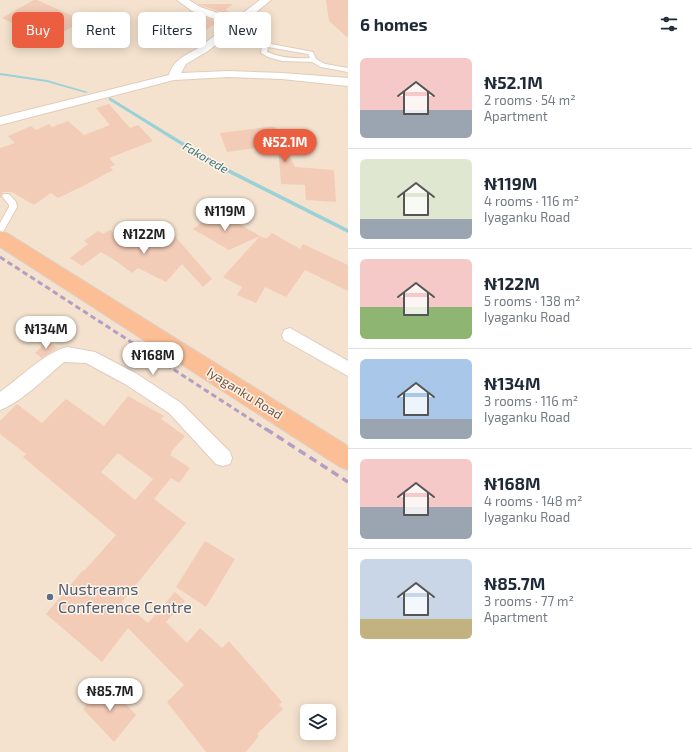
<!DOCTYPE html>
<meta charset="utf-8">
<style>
:root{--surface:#fff;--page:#f6f6f7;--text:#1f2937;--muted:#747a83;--line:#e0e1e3;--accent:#eb5f40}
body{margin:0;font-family:"Exo 2",sans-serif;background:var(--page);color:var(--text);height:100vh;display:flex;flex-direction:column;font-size:15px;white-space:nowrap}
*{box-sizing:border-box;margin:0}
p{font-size:13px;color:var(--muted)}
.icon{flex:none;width:22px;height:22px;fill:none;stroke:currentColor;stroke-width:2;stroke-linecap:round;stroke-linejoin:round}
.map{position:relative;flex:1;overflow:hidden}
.drawer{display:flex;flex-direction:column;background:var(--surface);width:344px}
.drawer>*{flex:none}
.hud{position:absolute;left:12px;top:12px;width:276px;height:36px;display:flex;gap:8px}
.controls{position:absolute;left:300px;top:704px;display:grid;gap:8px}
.controls a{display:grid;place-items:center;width:36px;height:36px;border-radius:6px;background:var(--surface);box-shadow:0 2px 10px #0003;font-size:20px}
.price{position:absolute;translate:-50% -34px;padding:0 9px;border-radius:14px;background:#fff;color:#222;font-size:13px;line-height:26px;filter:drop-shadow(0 1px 2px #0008)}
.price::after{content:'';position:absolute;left:50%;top:24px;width:12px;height:9px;margin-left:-6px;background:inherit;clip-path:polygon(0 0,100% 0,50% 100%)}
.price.active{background:var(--accent);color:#fff}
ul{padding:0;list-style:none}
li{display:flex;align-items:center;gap:12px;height:100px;padding:0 12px}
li+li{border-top:1px solid var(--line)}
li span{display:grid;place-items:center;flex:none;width:112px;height:80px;border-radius:6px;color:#555}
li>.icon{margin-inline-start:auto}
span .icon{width:48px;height:48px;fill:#fffc;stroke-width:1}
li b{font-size:17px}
h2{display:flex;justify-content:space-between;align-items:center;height:48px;padding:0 12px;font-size:17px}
.chip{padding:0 14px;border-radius:6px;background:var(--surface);box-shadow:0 2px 10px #0003;font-size:14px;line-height:36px}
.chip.active{background:var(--accent);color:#fff}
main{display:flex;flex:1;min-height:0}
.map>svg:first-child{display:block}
</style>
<main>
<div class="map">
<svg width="348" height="752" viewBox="0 0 348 752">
<rect width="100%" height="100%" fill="#fdf0e0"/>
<!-- residential -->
<path fill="#f4e2ce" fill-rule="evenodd" d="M 0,0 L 348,0 L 348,752 L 0,752 ZM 307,711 L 329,711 L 329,733 L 307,733 Z"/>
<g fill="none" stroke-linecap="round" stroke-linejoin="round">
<!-- stream -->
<path fill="#9ad1d8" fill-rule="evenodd" d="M 0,73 L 47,80 L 88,92 L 86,93 L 47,82 L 0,75 Z
M 109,98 L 111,98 L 217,163 L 348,229 L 348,233 L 213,165 L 109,100 Z"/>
</g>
<!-- building -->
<path fill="#f3ccb7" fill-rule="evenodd" d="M 34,0 L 37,0 L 84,21 L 59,34 L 34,21 L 22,28 L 2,18 Z
M 326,0 L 348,0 L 348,38 L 329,21 Z
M 197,4 L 233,4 L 225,10 L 230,12 L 226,14 Z
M 189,10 L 218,22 L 196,36 L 195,34 L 191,32 L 169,46 L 144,36 L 160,26 L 156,24 L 176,12 L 180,14 L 183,12 L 186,16 L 190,17 Z
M 109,104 L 130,128 L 138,125 L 153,141 L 109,158 L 115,165 L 110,167 L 113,170 L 83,186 L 58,198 L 51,193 L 34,205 L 12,192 L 3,192 L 0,199 L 0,148 L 15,143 L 8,136 L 31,126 L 36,130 L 49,124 L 52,127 L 68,121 L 84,135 L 110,125 L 96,108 Z
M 269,127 L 275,127 L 295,167 L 334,170 L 336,202 L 306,200 L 305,185 L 281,184 L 278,145 L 227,152 L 220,133 Z
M 215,213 L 229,223 L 232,220 L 260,236 L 229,250 L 193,229 Z
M 167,227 L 212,279 L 203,287 L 182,264 L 166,282 L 138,268 L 132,273 L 116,261 L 101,252 L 82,266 L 70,258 L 88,244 L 84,241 L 98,231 L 103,234 L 110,230 L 126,242 L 135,237 L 143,243 L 144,242 L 147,244 Z
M 272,233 L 300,249 L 303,244 L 348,265 L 348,291 L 305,270 L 286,297 L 265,287 L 256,303 L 237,295 L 242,287 L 223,277 L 260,236 L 264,238 L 267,238 Z
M 47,341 L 58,348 L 42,358 L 35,353 Z
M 128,396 L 164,416 L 161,419 L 185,436 L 171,452 L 172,453 L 170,455 L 190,468 L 179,483 L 171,478 L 154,499 L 186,523 L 122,602 L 148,623 L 175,592 L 185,601 L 166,622 L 187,643 L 200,628 L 222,648 L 229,641 L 282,702 L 279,705 L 283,709 L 257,734 L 259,736 L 246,752 L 206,752 L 167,702 L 184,685 L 128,628 L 102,662 L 46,614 L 83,570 L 84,571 L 116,535 L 23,457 L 26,454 L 0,434 L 0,421 L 17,404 L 42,423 L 66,399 L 104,426 ZM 118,453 L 153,479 L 135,500 L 101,472 Z
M 205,541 L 235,559 L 206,607 L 176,587 Z
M 106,682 L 136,715 L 114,742 L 83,709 Z"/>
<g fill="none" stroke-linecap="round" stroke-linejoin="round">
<!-- service casing -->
<g stroke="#e1ccbc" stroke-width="2">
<path id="service" d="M 226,28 L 266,43 L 313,52 L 316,59 L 325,64 L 348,68 L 348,72 L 321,67 L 312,62 L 282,61 L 268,57 L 261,53 L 262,46 L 224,31 L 223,30 ZM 268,47 L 308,54 L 310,58 C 295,59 281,58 267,52 Z
M 3,194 L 9,194 L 16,202 L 17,207 L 3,232 L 0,233 L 0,223 L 9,207 L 9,205 L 2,196 Z"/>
</g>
<!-- minor casing -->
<g stroke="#e1ccbc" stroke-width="2">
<path id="minor" d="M 177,0 L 189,0 L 200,7 L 235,19 L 260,0 L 271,0 L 208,51 L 186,64 L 181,73 L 228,71 L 282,73 L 348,78 L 348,86 L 282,79 L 228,77 L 174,80 L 0,125 L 0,117 L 169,75 C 174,58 188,55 201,46 C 211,39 220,31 229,24 L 192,11 Z
M 290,328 L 348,361 L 348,376 L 284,340 L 282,335 L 284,330 Z
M 67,347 L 95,352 L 137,374 L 181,403 L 230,452 L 232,458 L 230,464 L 223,466 L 216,464 L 169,413 L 125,384 L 86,363 L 64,362 C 46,377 23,401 0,410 L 0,392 C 20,378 44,353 67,347 Z"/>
</g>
<!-- trunk casing -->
<g stroke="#dbd3cf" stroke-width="2">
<path id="trunk" d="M 0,231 L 7,233 L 348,446 L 348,470 L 340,467 L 0,247 Z"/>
</g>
<!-- service -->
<use href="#service" fill="#fff" fill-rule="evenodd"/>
<!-- minor -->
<use href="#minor" fill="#fff" fill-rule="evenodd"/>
<!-- trunk -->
<use href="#trunk" fill="#fcbe95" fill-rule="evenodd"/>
<!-- rail-far1 -->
<path stroke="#b29fc5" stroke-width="3" stroke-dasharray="5.5 3.5" stroke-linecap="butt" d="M 0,257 L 267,430"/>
<!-- rail -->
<path stroke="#b29fc5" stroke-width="3.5" stroke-dasharray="8 5" stroke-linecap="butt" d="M 266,429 L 348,482"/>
</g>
<!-- markers -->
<circle fill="#5c6f8a" stroke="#fff4e7" stroke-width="1.5" cx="50" cy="597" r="4"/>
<g text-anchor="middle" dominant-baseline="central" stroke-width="3" stroke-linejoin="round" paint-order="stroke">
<!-- far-water labels -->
<g font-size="12" font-style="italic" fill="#3d7981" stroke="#fff4e7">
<text transform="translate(206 157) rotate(30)">Fakorede</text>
</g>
<!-- street labels -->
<g font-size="13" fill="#745547" stroke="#fff4e7">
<text transform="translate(245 393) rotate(32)">Iyaganku Road</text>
</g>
<!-- near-service labels -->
<g font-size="16" fill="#4e5e75" stroke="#fff4e7" text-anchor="start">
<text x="58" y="588">Nustreams<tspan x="58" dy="18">Conference Centre</tspan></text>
</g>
</g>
</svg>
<div class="controls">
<a><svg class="icon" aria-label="layers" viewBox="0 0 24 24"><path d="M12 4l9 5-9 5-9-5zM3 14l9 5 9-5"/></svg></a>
</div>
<b class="price active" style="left:285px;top:163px">₦52.1M</b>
<b class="price" style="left:225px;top:232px">₦119M</b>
<b class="price" style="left:144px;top:255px">₦122M</b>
<b class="price" style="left:46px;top:350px">₦134M</b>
<b class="price" style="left:153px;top:376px">₦168M</b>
<b class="price" style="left:110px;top:712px">₦85.7M</b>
<div class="hud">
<a class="chip active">Buy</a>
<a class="chip">Rent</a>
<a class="chip">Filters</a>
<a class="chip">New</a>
</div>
</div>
<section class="drawer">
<h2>6 homes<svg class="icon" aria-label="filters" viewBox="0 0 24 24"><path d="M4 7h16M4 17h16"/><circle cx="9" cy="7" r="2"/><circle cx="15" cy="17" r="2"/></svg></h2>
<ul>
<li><span style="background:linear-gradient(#f6c9c9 65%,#9aa5b1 0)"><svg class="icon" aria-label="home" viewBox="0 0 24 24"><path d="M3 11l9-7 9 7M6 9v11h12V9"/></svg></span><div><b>₦52.1M</b><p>2 rooms · 54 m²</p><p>Apartment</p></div></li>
<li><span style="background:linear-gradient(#dfe7d0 75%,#9aa5b1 0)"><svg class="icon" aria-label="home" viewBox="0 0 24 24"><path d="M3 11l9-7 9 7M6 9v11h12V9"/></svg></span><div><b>₦119M</b><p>4 rooms · 116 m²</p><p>Iyaganku Road</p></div></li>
<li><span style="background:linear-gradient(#f6c9c9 60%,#8fb573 0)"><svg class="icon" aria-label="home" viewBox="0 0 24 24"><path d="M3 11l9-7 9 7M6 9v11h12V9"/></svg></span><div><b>₦122M</b><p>5 rooms · 138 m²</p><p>Iyaganku Road</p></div></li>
<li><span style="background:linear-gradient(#a9c7e8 75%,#9aa5b1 0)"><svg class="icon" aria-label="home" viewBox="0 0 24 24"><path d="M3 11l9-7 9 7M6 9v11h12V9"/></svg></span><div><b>₦134M</b><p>3 rooms · 116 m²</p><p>Iyaganku Road</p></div></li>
<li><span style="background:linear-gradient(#f6c9c9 60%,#9aa5b1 0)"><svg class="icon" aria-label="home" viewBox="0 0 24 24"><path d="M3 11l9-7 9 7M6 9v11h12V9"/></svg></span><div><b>₦168M</b><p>4 rooms · 148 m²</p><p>Iyaganku Road</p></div></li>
<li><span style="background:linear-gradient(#c9d6e8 75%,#c2b280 0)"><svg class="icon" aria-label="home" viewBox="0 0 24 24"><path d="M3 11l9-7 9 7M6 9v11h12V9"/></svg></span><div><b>₦85.7M</b><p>3 rooms · 77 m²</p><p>Apartment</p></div></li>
</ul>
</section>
</main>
